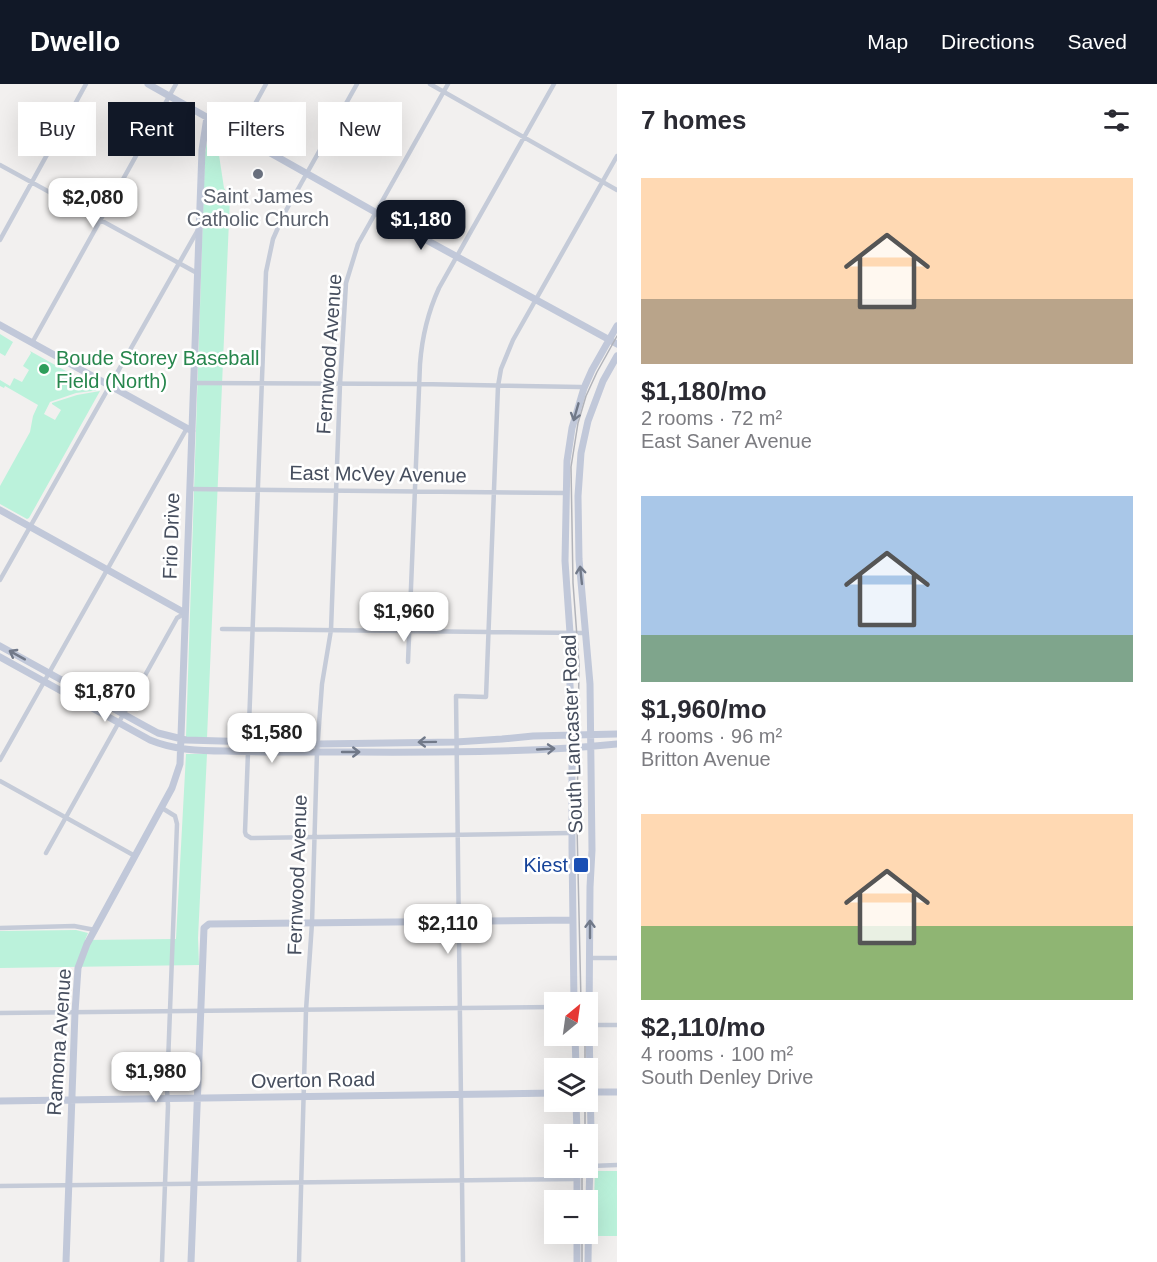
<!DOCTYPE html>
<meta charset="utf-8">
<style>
:root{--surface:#fff;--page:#f2f2f3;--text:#2b2b33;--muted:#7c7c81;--accent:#111827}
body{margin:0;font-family:Arial,sans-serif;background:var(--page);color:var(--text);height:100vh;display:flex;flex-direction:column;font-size:22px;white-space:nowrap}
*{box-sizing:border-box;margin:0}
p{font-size:20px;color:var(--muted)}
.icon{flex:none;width:33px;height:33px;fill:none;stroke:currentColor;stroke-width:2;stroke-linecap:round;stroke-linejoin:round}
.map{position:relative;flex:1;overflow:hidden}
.drawer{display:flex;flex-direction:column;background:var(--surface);width:540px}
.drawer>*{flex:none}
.top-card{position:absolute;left:18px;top:18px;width:508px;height:54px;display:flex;gap:12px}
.needle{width:39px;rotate:29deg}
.tools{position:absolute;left:544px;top:908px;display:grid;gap:12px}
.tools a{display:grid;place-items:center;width:54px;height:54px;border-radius:0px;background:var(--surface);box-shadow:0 6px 24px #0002;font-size:30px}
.price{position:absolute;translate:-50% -51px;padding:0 14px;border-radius:12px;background:#fff;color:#222;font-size:20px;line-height:39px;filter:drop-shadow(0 2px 3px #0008)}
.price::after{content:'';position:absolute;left:50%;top:36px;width:18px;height:14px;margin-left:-9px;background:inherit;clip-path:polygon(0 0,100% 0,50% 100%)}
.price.active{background:var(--accent);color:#fff}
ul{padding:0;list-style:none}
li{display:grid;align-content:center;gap:12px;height:318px;padding:0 24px}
li span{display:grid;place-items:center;height:186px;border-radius:0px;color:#555}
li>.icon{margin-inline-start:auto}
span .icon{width:108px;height:108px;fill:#fffc;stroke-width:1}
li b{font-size:26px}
h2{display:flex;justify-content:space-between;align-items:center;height:72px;padding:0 24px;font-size:26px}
.pill{padding:0 21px;border-radius:0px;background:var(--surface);box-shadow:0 6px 24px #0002;font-size:21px;line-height:54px}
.pill.active{background:var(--accent);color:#fff}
header{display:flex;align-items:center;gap:36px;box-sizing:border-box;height:84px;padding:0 30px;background:var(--accent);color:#fff}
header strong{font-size:28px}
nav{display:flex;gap:33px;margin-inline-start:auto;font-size:21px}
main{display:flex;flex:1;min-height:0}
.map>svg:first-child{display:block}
</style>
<header>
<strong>Dwello</strong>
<nav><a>Map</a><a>Directions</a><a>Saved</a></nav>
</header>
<main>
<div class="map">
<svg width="617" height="1178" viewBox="0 0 617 1178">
<rect width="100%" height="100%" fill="#f2f0ef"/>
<!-- green -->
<path fill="#bbf2db" d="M 214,44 L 220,47 L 217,58 L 224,104 L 230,113 L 207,654 L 186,653 L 205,69 L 209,48 L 211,45 Z
M 0,250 L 13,258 L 5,272 L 0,269 Z
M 30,267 L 100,306 L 76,309 L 50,318 L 44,330 L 55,336 L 61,326 L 52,320 L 52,319 L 77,311 L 100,307 L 29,434 L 27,435 L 0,420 L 0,402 L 30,348 L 33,332 L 38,321 L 5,302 L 4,304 L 0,302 L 0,296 L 10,302 L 14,294 L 22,298 L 29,286 L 23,282 L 31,269 Z
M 186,670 L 207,670 L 198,854 L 199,881 L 0,884 L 0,847 L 76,846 L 88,849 L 85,856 L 176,855 Z
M 595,1087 L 617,1087 L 617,1152 L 593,1152 Z"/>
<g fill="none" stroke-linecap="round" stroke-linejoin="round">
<!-- street -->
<path stroke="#c5cbd8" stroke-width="4.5" d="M 357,0 L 284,130 L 273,155 L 266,188 L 245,748 L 246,751 L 251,754 L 571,749
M 430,0 L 617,106
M 238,51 L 266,0
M 0,81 L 197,189
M 0,156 L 86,0
M 32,259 L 176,0
M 194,299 L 420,300 L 580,303 L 584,304
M 190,405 L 566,409
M 0,496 L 199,144
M 222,545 L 585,549
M 408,578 L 420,280 C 422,253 428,228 439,204 L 554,0
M 0,676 L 187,344
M 0,697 L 135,772
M 162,724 L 175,732 L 177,740 L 167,1006 L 168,1022 L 162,1178
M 46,769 L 177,534 L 185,529
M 0,844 L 74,842 L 95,846
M 590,874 L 617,874
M 0,929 L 555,923
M 589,941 L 617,941
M 591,1082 L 617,1081
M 0,1102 L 578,1095
M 299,1178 L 306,926 L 312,839 L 317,668 L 322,600 L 331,546 L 340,300 L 346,199 L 358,160 L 448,0
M 463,1178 L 456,612 L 486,613 L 498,302 L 501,285 L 513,256 L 617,72"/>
<!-- secondary -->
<path stroke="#c1c8d9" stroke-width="7" d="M 148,0 L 375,128 L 617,260
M 0,241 L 192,347
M 0,426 L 185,529
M 0,562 L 145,642 L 158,649 L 186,656 L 318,660 L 456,658 L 502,655 L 533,652 L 617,650
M 0,573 L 150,656 C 174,666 199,667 226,667 C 256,668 286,668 317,668 C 416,668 518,670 617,660
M 574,918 L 572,763 L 572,644 L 569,580 L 570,549 L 565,477 L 567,377 L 572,344 L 584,304 L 592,286 L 617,242
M 575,951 L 576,984
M 588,1008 L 617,1008
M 0,1017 L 555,1009
M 576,1017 L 577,1050
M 577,1083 L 577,1116
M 66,1178 L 75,928 L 78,884 L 87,860 L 172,704 L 180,680 L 202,66 L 207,33
M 191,1178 L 204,844 L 209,840 L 573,836
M 577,1178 L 577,1149
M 588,1178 L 589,1113 L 591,1048 L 589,941 L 590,803 L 592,766 L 590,600 L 579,475 L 578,412 L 581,369 L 588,337 L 603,297 L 617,272"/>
<!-- tram -->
<path stroke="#b1b3ba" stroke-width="1.5" d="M 581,918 L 577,742 L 579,580 L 573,499 L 571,383 L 578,339 L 586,312 L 597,288 L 617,252
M 585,951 L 585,984
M 585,1017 L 585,1050
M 582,1116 L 582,1083
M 582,1178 L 582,1149"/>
</g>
<!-- one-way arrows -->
<defs><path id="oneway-shaft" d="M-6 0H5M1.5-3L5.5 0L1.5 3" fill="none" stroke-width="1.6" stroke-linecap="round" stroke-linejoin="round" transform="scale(1.5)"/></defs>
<g stroke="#717989">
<use href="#oneway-shaft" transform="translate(576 328) rotate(106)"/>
<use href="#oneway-shaft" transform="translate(581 491) rotate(-96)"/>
<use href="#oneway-shaft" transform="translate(17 571) rotate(-151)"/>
<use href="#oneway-shaft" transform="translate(427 658) rotate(179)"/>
<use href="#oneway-shaft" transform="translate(546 665) rotate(-3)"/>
<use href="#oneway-shaft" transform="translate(351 668)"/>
<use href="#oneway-shaft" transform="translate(590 845) rotate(-90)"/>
</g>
<!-- markers -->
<circle fill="#6b7280" stroke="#fff" stroke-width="2" cx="258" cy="90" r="6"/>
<circle fill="#2e9e5b" stroke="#fff" stroke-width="2" cx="44" cy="285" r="6"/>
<rect fill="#1a4fb4" stroke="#fff" stroke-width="2" x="573" y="773" width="16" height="16" rx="3"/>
<g text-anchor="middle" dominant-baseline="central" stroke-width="5" stroke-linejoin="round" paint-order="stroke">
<!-- worship labels -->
<g font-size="20" fill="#5b616d" stroke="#fff">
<text x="258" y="112">Saint James<tspan x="258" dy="23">Catholic Church</tspan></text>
</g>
<!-- street labels -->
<g font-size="20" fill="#464e5e" stroke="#fff">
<text transform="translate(329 270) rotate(-86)">Fernwood Avenue</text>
<text transform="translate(378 390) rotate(1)">East McVey Avenue</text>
<text transform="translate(171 452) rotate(-88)">Frio Drive</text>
<text transform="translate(572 650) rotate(-92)">South Lancaster Road</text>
<text transform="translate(297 791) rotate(-88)">Fernwood Avenue</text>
<text transform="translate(59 958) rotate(-86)">Ramona Avenue</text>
<text transform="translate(313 996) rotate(-1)">Overton Road</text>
</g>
<!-- leisure labels -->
<g font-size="20" fill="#27864d" stroke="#fff" text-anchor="start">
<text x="56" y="274">Boude Storey Baseball<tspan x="56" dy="23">Field (North)</tspan></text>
</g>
<!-- transit labels -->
<g font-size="20" fill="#164399" stroke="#fff" text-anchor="end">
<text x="568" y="781">Kiest</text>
</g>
</g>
</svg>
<div class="tools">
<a><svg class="needle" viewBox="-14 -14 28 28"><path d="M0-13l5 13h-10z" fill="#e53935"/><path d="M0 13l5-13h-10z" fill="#7c7c81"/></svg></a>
<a><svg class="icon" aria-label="layers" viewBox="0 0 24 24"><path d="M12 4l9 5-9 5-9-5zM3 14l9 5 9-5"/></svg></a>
<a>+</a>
<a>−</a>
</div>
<b class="price" style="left:93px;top:145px">$2,080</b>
<b class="price active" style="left:421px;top:167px">$1,180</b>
<b class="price" style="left:404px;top:559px">$1,960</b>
<b class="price" style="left:105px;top:639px">$1,870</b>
<b class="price" style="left:272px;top:680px">$1,580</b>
<b class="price" style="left:448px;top:871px">$2,110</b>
<b class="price" style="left:156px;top:1019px">$1,980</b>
<div class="top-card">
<a class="pill">Buy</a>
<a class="pill active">Rent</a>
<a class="pill">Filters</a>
<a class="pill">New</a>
</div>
</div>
<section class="drawer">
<h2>7 homes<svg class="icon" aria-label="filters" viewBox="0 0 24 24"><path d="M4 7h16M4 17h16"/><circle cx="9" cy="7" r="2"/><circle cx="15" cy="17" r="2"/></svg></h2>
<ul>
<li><span style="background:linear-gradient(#ffd9b3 65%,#b9a48a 0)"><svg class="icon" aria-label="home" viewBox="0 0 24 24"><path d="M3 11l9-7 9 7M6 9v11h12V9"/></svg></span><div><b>$1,180/mo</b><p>2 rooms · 72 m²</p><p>East Saner Avenue</p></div></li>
<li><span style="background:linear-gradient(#a9c7e8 75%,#7fa58c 0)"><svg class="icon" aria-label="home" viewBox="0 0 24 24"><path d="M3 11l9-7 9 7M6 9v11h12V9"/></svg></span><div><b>$1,960/mo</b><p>4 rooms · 96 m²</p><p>Britton Avenue</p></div></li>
<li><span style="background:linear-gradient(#ffd9b3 60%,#8fb573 0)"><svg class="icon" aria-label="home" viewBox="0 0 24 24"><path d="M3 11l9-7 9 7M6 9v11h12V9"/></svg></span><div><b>$2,110/mo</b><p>4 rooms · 100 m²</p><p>South Denley Drive</p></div></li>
</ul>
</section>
</main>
